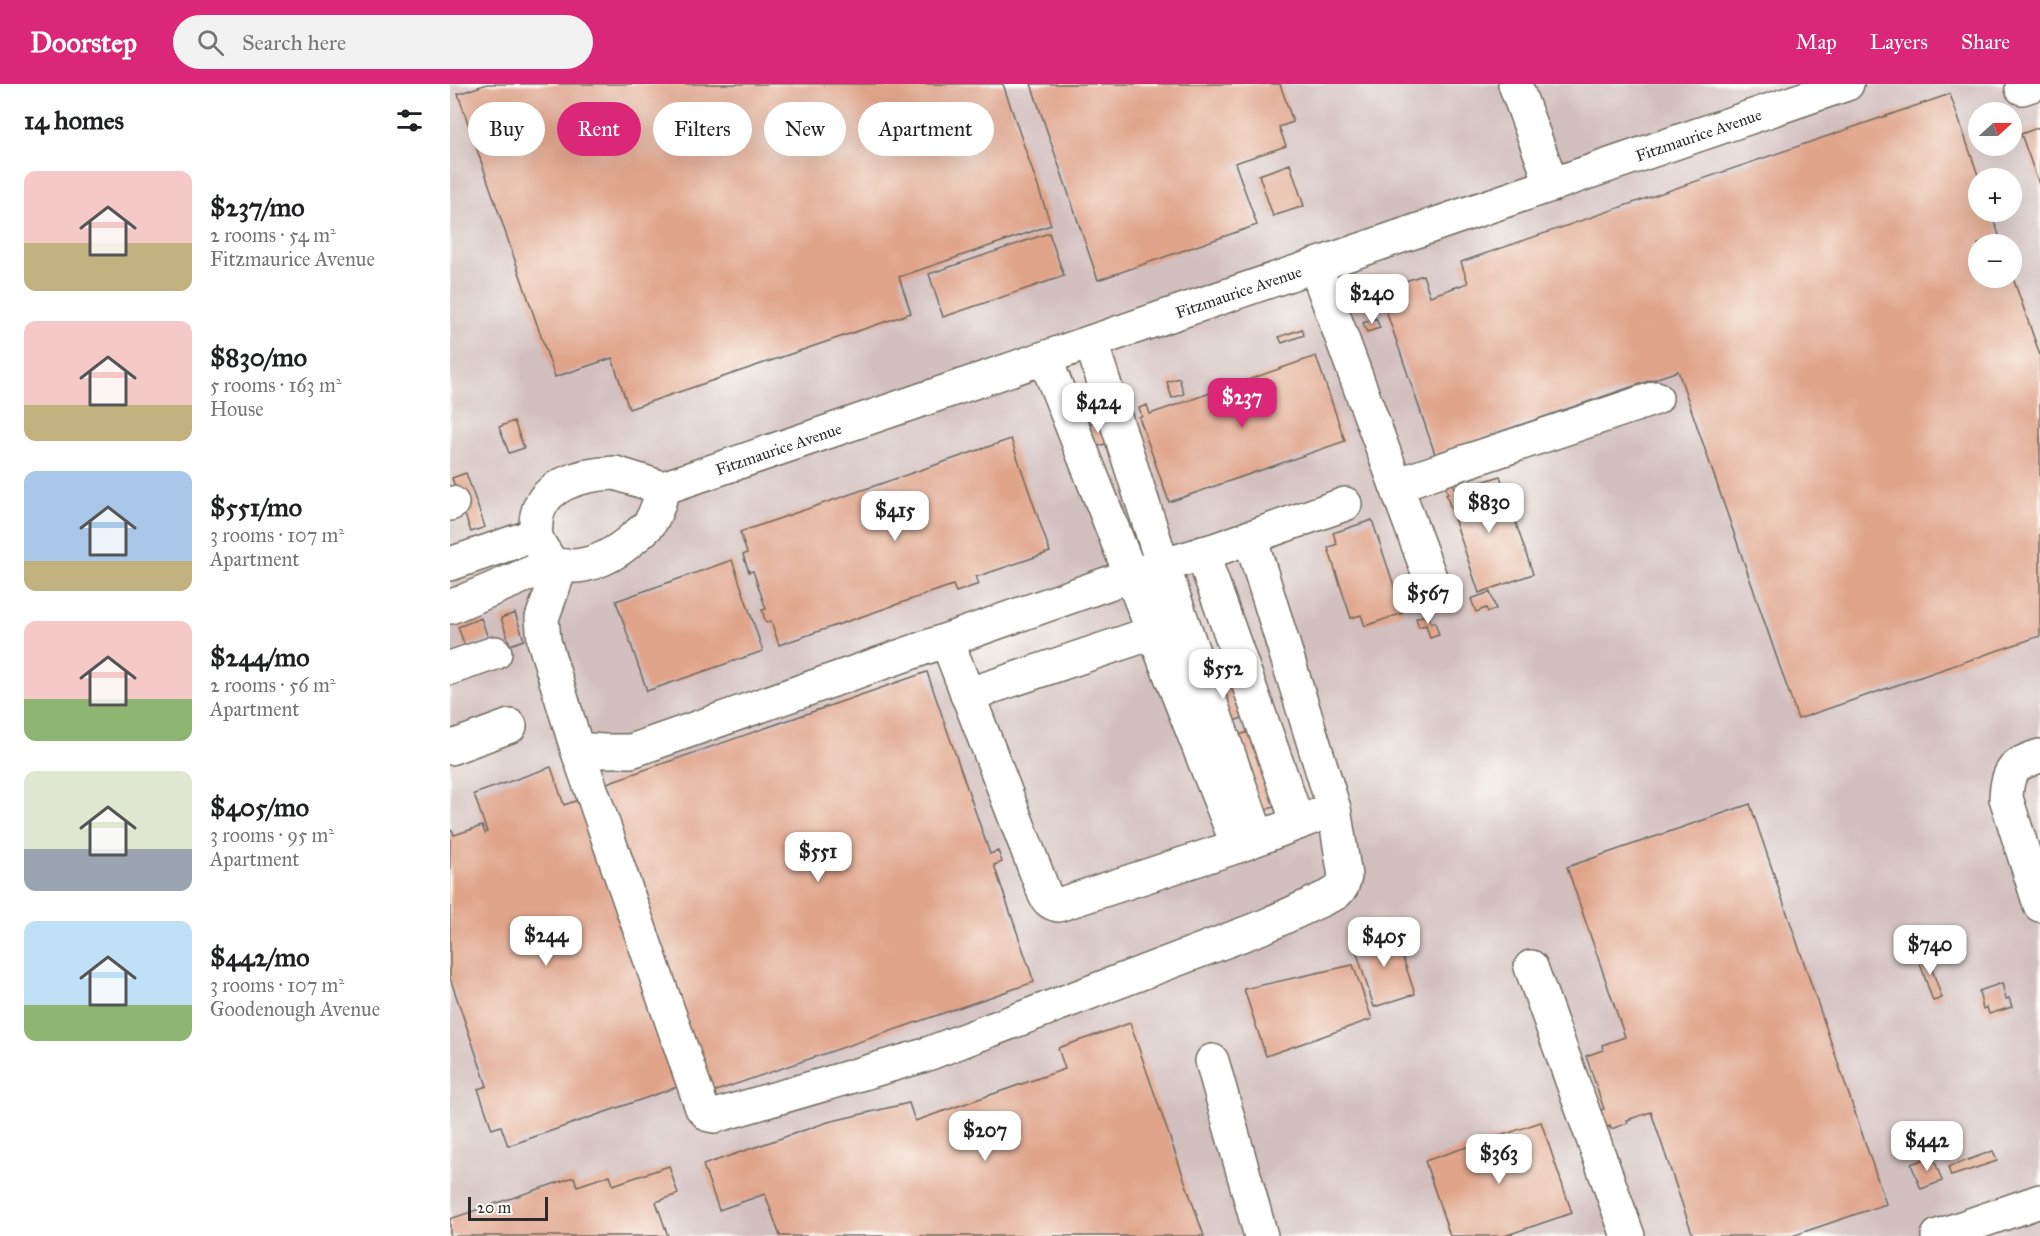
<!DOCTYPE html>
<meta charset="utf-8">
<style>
:root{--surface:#fff;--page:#f2f2f2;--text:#202124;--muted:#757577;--accent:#db2777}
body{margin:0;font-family:"IM FELL Great Primer",serif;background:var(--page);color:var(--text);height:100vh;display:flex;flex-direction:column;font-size:22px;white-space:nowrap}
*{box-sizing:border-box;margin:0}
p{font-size:20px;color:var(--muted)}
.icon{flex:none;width:33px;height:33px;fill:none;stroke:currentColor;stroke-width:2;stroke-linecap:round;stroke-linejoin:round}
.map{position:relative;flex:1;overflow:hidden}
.side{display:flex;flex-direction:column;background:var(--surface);width:450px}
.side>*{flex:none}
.top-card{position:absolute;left:18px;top:18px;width:570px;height:54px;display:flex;gap:12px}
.needle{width:39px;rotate:69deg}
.buttons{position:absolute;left:1518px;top:18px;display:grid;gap:12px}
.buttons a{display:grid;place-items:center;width:54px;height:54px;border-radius:50%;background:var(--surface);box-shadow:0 6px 24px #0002;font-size:30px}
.scale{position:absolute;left:18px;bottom:15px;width:80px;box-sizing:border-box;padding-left:6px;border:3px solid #2b2b2b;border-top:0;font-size:16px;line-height:21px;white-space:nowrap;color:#2b2b2b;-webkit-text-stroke:4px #fdfcf7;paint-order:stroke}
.price{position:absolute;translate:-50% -51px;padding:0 14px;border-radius:12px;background:#fff;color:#222;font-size:20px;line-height:39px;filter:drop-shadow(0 2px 3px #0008)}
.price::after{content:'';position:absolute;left:50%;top:36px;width:18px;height:14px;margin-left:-9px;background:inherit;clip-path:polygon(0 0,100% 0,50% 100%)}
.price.selected{background:var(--accent);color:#fff}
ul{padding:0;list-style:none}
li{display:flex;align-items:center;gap:18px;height:150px;padding:0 24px}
li span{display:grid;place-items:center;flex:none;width:168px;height:120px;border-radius:12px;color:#555}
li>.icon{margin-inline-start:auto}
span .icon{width:72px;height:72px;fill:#fffc;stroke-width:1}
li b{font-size:26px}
h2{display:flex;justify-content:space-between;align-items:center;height:72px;padding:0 24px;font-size:26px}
.chip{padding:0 21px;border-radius:27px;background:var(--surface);box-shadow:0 6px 24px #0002;font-size:21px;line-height:54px}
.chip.selected{background:var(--accent);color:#fff}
header{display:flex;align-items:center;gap:36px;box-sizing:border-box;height:84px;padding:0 30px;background:var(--accent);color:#fff}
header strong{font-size:28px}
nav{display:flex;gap:33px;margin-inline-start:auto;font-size:21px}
.search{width:420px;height:54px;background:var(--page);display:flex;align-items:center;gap:15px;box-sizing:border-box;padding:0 21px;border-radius:33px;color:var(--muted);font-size:22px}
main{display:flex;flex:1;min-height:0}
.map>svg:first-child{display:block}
</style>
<header>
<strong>Doorstep</strong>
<div class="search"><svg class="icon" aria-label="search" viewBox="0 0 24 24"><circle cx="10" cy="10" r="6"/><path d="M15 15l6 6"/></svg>Search here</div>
<nav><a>Map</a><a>Layers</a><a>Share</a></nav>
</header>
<main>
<section class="side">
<h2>14 homes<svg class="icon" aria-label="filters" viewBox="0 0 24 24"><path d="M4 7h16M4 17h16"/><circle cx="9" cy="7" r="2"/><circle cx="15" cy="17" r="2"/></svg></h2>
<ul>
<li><span style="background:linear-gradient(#f6c9c9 60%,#c2b280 0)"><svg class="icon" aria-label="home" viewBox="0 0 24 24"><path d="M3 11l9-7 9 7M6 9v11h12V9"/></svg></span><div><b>$237/mo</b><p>2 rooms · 54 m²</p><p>Fitzmaurice Avenue</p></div></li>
<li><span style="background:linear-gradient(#f6c9c9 70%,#c2b280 0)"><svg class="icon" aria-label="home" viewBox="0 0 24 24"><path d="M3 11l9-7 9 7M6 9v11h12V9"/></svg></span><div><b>$830/mo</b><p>5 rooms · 163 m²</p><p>House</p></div></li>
<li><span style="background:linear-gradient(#a9c7e8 75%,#c2b280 0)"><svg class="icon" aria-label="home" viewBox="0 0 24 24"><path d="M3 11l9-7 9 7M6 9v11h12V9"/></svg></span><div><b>$551/mo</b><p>3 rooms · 107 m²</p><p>Apartment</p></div></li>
<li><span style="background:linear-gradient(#f6c9c9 65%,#8fb573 0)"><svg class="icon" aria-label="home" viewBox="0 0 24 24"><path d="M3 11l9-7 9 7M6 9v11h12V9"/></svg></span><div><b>$244/mo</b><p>2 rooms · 56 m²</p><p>Apartment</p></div></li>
<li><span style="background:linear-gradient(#dfe7d0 65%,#9aa5b1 0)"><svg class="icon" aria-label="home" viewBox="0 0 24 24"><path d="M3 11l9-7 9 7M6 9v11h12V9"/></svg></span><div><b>$405/mo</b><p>3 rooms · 95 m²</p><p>Apartment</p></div></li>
<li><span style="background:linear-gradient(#bfe0f5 70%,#8fb573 0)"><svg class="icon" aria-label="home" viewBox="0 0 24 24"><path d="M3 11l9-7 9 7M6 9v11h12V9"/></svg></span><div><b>$442/mo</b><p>3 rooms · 107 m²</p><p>Goodenough Avenue</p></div></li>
</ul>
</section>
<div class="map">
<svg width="1590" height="1152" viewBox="0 0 1590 1152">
<rect width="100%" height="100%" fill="#fdfcf7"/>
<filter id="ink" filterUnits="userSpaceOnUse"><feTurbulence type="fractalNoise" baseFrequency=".0167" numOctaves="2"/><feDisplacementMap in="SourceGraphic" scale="12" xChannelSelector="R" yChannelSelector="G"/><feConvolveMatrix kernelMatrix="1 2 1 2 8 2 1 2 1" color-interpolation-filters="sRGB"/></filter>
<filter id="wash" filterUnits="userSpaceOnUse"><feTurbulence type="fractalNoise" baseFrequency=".008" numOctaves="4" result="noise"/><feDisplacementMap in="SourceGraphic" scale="24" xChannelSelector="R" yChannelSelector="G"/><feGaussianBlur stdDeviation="1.35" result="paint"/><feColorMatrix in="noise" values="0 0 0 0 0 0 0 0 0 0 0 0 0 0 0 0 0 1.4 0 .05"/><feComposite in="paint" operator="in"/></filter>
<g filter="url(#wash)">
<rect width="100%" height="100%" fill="#f1e0c2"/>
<!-- industrial -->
<path fill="#d2bfbf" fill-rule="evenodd" d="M 0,0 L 1590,0 L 1590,1152 L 0,1152 ZM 1528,28 L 1562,28 L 1562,62 L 1528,62 ZM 1528,94 L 1562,94 L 1562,128 L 1528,128 ZM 1528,160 L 1562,160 L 1562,194 L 1528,194 Z"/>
<g id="blocks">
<!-- building -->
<path fill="#e0a48b" d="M 37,0 L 553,0 L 601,141 L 449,193 L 461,229 L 179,325 L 162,274 L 105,293 L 8,10 Z
M 581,0 L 830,0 L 843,38 L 829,43 L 836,62 L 785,79 L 807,141 L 648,196 Z
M 1500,10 L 1529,94 L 1528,128 L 1541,128 L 1552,160 L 1528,160 L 1528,194 L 1563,194 L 1590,271 L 1590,552 L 1348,635 L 1228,287 L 985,370 L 929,206 L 973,191 L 980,212 L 1018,199 L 1011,178 Z
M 1590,43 L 1590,103 L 1571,50 Z
M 840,80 L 854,122 L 823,132 L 809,91 Z
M 599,149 L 614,192 L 493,233 L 479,190 Z
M 926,234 L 930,244 L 917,248 L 913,239 Z
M 852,245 L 854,251 L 832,259 L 829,253 Z
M 866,272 L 895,357 L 719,418 L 689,333 L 692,332 L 689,324 L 697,321 L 700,330 Z
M 729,294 L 734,310 L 722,314 L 717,298 Z
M 652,335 L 661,358 L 643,364 L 635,341 Z
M 64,337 L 74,364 L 59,369 L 49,343 Z
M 561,355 L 600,468 L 526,493 L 529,500 L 506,508 L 503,501 L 329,561 L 321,537 L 316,539 L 312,526 L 316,525 L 303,487 L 299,488 L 293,471 L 297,469 L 290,448 Z
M 16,389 L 35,443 L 21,448 L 2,394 Z
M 1050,392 L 1083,490 L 1029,509 L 996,410 L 998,410 L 995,401 L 1003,399 L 1006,407 Z
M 922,436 L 953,529 L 915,542 L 911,531 L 901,534 L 878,464 L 887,460 L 883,449 Z
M 282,476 L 313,567 L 197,607 L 166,517 Z
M 1040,508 L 1046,525 L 1038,528 L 1036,524 L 1026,528 L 1021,515 Z
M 65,529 L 74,556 L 60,561 L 51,534 Z
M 978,530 L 981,539 L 985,538 L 989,551 L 980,554 L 976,541 L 969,543 L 966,534 Z
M 31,534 L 38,554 L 15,562 L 8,543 Z
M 787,585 L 803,630 L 759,646 L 743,601 Z
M 477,588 L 540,770 L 548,767 L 552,778 L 544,781 L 584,898 L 257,1010 L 151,701 Z
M 804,646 L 830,721 L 794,733 L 767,659 Z
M 101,683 L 114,721 L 128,716 L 227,1003 L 58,1062 L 51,1042 L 42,1045 L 28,1005 L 37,1002 L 0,894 L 0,746 L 2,746 L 4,751 L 32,742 L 35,749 L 37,748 L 24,710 Z
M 1300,720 L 1436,1120 L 1342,1152 L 1243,1152 L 1201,1028 L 1177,1036 L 1178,1039 L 1161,1045 L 1160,1042 L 1153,1045 L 1147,1027 L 1154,1025 L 1136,972 L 1153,966 L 1152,961 L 1175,953 L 1117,783 Z
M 943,844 L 965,910 L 924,923 L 903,857 Z
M 1476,868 L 1492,914 L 1483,917 L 1467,871 Z
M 903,881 L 922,935 L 816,972 L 794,905 Z
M 1552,899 L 1556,915 L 1559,914 L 1562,923 L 1539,930 L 1537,923 L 1533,925 L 1529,907 Z
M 680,939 L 754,1152 L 330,1152 L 315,1110 L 269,1126 L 253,1081 L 378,1038 L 459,1019 L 465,1037 L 615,985 L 608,964 Z
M 1091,1038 L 1122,1129 L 1054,1152 L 1000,1152 L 975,1077 Z
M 1543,1067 L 1547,1077 L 1501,1092 L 1498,1083 Z
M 1483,1072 L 1492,1097 L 1471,1105 L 1461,1080 Z
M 219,1082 L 228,1110 L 206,1118 L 218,1152 L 0,1152 L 0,1135 L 124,1093 L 127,1102 L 160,1091 L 163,1101 Z"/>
</g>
</g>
<g filter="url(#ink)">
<use href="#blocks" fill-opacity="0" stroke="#706a60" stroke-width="1.5"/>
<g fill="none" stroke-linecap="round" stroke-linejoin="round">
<!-- minor casing -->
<g stroke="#706a60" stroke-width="36">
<g id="minor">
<path d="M 1065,0 L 1102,101"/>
<path d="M 1572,4 L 1584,0"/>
<path d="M 865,181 L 985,507"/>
<path d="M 641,258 L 713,482 L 808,754"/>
<path d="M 595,274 L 788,762"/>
<path d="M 165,389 L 213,404 C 210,416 207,428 200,439 C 196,444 191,448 186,452 C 163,473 135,488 102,480 C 97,471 88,461 86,452 C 85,448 86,442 86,438 C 89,400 133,390 165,389 Z"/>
<path d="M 946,401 L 1206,314"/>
<path id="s1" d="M 213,404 L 1397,0"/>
<path d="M 0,420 L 2,419"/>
<path d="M 752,469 L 848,739"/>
<path d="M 0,480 L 85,451"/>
<path d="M 111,482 L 92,534 L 94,557 L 127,665 L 252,1024 L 259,1031 L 265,1032 L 472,972 L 815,842 L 886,809 L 892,802 L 895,792 L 884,725 L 800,453"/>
<path d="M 0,523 L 102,480"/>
<path d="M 497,557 L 595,811 C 598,817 601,819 608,821 L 788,762 L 884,725"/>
<path d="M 0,584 L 45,569"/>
<path d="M 517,611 L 705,548"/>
<path d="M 0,664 L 60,642"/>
<path d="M 127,665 L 153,667 L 181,667 L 682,491 L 767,465 L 895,420"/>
<path d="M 1590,672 C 1564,680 1557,686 1556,714 L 1590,821"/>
<path d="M 1081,883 L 1178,1152"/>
<path d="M 762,977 L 811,1152"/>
<path d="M 1488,1152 L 1590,1117"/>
</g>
</g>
<!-- minor -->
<use href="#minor" stroke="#fff" stroke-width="33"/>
</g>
</g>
<g text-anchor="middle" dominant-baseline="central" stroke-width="5" stroke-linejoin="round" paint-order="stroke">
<!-- street labels -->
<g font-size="16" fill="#2b2b2b" stroke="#fdfcf7">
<text stroke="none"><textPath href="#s1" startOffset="1094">Fitzmaurice Avenue</textPath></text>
<text stroke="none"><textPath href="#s1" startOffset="608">Fitzmaurice Avenue</textPath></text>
<text stroke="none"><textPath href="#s1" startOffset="122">Fitzmaurice Avenue</textPath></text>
</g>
</g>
</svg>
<div class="buttons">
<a><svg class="needle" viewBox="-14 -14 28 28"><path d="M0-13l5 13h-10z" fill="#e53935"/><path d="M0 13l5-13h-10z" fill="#757577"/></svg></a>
<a>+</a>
<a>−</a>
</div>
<div class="scale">20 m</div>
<b class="price" style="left:922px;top:241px">$240</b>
<b class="price selected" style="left:792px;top:345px">$237</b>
<b class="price" style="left:648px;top:350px">$424</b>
<b class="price" style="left:1039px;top:450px">$830</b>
<b class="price" style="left:445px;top:458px">$415</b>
<b class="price" style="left:978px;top:541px">$567</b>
<b class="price" style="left:773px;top:616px">$552</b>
<b class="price" style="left:368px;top:799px">$551</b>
<b class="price" style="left:96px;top:883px">$244</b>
<b class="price" style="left:934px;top:884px">$405</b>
<b class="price" style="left:1480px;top:892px">$740</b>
<b class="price" style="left:535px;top:1078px">$207</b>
<b class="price" style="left:1477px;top:1088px">$442</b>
<b class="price" style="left:1049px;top:1101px">$363</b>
<div class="top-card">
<a class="chip">Buy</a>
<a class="chip selected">Rent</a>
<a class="chip">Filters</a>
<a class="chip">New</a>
<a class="chip">Apartment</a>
</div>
</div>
</main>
